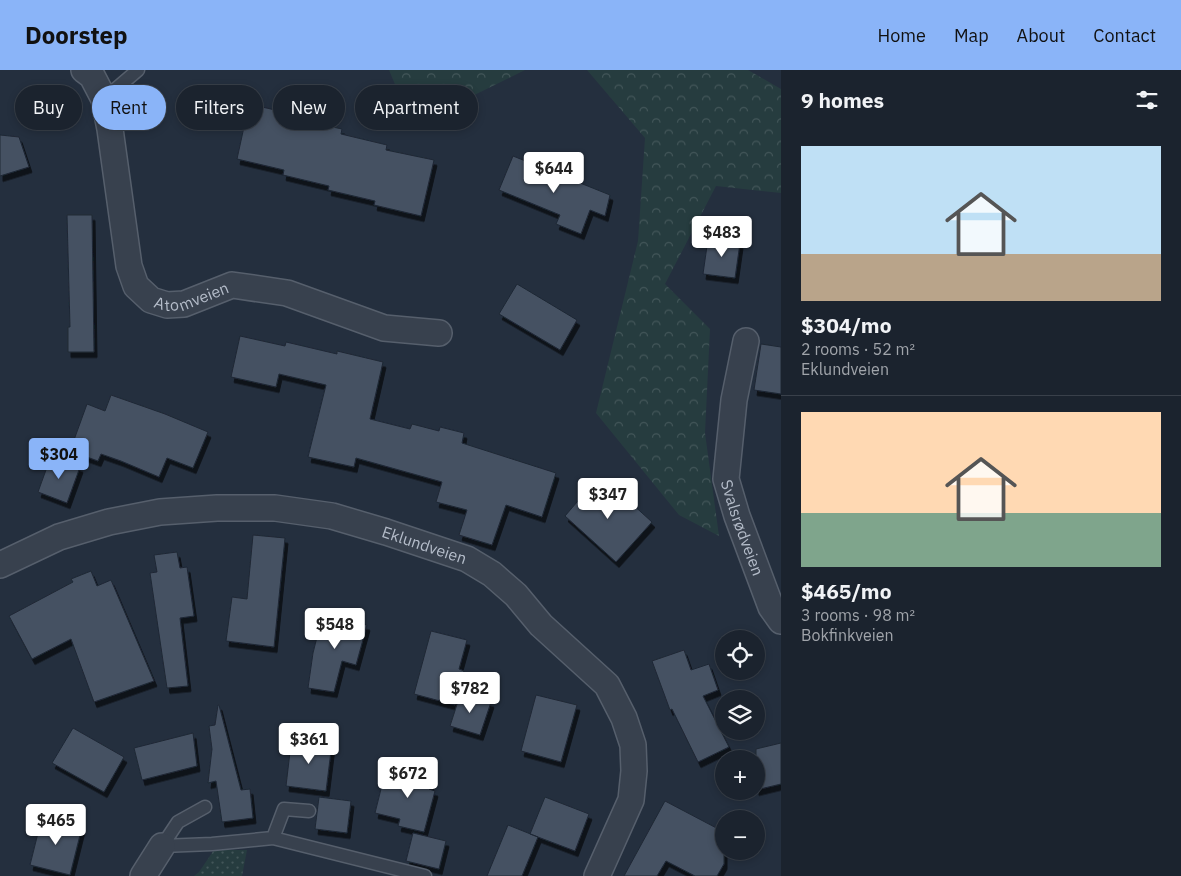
<!DOCTYPE html>
<meta charset="utf-8">
<style>
:root{--surface:#1b232e;--page:#282f3a;--text:#f1f3f6;--muted:#a0a4aa;--line:#39404a;--accent:#8ab4f8}
body{margin:0;font-family:"IBM Plex Sans",sans-serif;background:var(--page);color:var(--text);height:100vh;display:flex;flex-direction:column;font-size:19px;white-space:nowrap}
*{box-sizing:border-box;margin:0}
p{font-size:16px;color:var(--muted)}
.icon{flex:none;width:28px;height:28px;fill:none;stroke:currentColor;stroke-width:2;stroke-linecap:round;stroke-linejoin:round}
.map{position:relative;flex:1;overflow:hidden}
.side{display:flex;flex-direction:column;background:var(--surface);width:400px}
.side>*{flex:none}
.guide{position:absolute;left:15px;top:15px;width:475px;height:45px;display:flex;gap:10px}
.tools{position:absolute;left:715px;top:560px;display:grid;gap:10px}
.tools a{display:grid;place-items:center;width:50px;height:50px;border-radius:50%;background:var(--surface);box-shadow:0 2px 8px #0003,0 0 0 1px var(--line);font-size:25px}
.price{position:absolute;translate:-50% -42px;padding:0 11px;border-radius:5px;background:#fff;color:#222;font-size:16px;line-height:32px;filter:drop-shadow(0 1px 2px #0008)}
.price::after{content:'';position:absolute;left:50%;top:30px;width:15px;height:11px;margin-left:-8px;background:inherit;clip-path:polygon(0 0,100% 0,50% 100%)}
.price.current{background:var(--accent);color:#111}
ul{padding:0;list-style:none}
li{display:grid;align-content:center;gap:10px;height:265px;padding:0 20px}
li+li{border-top:1px solid var(--line)}
li span{display:grid;place-items:center;height:155px;border-radius:0px;color:#555}
li>.icon{margin-inline-start:auto}
span .icon{width:90px;height:90px;fill:#fffc;stroke-width:1}
li b{font-size:21px}
h2{display:flex;justify-content:space-between;align-items:center;height:60px;padding:0 20px;font-size:21px}
.chip{padding:0 18px;border-radius:22px;background:var(--surface);box-shadow:0 2px 8px #0003,0 0 0 1px var(--line);font-size:18px;line-height:45px}
.chip.current{background:var(--accent);color:#111}
header{display:flex;align-items:center;gap:30px;box-sizing:border-box;height:70px;padding:0 25px;background:var(--accent);color:#111}
header strong{font-size:24px}
nav{display:flex;gap:28px;margin-inline-start:auto;font-size:18px}
main{display:flex;flex:1;min-height:0}
.map>svg:first-child{display:block}
</style>
<header>
<strong>Doorstep</strong>
<nav><a>Home</a><a>Map</a><a>About</a><a>Contact</a></nav>
</header>
<main>
<div class="map">
<svg width="781" height="806" viewBox="0 0 781 806">
<defs>
<pattern id="forest-crowns" width="20" height="18" patternUnits="userSpaceOnUse" patternTransform="scale(1.25)"><rect width="20" height="18" fill="#263c3f"/><path d="M2 6a3 3 0 1 1 6 0M12 15a3 3 0 1 1 6 0" fill="none" stroke="#435659"/></pattern>
<pattern id="park-dots" width="8" height="8" patternUnits="userSpaceOnUse" patternTransform="scale(1.25)"><rect width="8" height="8" fill="#263c3f"/><path d="M2 2h.1M6 6h.1" fill="none" stroke="#435659" stroke-width="1.8" stroke-linecap="round"/></pattern>
<filter id="shadow"><feDropShadow dx="3" dy="5.5" stdDeviation="0" flood-color="#0009"/></filter>
</defs>
<rect width="100%" height="100%" fill="#242f3e"/>
<!-- forest -->
<path fill="url(#forest-crowns)" d="M 389,0 L 525,0 L 450,37 L 402,31 Z
M 587,0 L 748,0 L 781,19 L 781,123 L 716,116 L 665,214 L 710,259 L 705,363 L 719,466 L 679,445 L 596,343 L 638,171 L 645,68 Z"/>
<!-- park -->
<path fill="url(#park-dots)" d="M 214,780 L 247,780 L 242,806 L 194,806 L 199,802 Z"/>
<!-- building -->
<path fill="#455162" stroke="#1f2835" filter="url(#shadow)" d="M 249,34 L 297,45 L 296,49 L 342,59 L 341,64 L 387,75 L 386,80 L 434,90 L 421,146 L 374,135 L 375,131 L 328,120 L 329,116 L 283,105 L 284,100 L 237,89 Z
M 0,65 L 19,67 L 29,97 L 0,106 Z
M 513,86 L 610,125 L 605,146 L 590,140 L 581,164 L 556,154 L 560,145 L 499,120 Z
M 67,145 L 92,145 L 94,282 L 68,282 L 68,257 L 70,257 Z
M 708,169 L 740,173 L 735,208 L 703,204 Z
M 517,214 L 577,250 L 560,280 L 499,244 Z
M 240,266 L 285,276 L 286,272 L 337,284 L 337,281 L 383,292 L 370,349 L 410,359 L 412,354 L 439,361 L 440,357 L 464,363 L 462,373 L 556,403 L 542,447 L 506,435 L 492,475 L 459,465 L 467,440 L 436,432 L 442,412 L 356,388 L 354,397 L 308,387 L 326,315 L 279,304 L 276,317 L 231,307 Z
M 761,274 L 781,277 L 781,324 L 754,320 Z
M 111,325 L 165,344 L 208,362 L 193,398 L 167,388 L 159,407 L 121,391 L 101,384 L 98,391 L 70,381 L 87,334 L 105,341 Z
M 51,386 L 80,397 L 67,433 L 38,422 Z
M 596,410 L 616,428 L 620,423 L 652,452 L 616,492 L 565,446 Z
M 253,465 L 285,468 L 274,577 L 226,571 L 232,527 L 247,529 Z
M 177,482 L 180,498 L 187,497 L 194,546 L 180,548 L 188,616 L 167,618 L 150,503 L 157,502 L 154,485 Z
M 91,501 L 97,516 L 111,510 L 154,611 L 94,632 L 71,569 L 32,589 L 9,546 L 73,512 L 71,509 Z
M 323,543 L 367,555 L 356,595 L 342,591 L 334,622 L 308,618 L 313,583 Z
M 431,561 L 467,570 L 459,599 L 464,601 L 455,635 L 414,624 Z
M 684,580 L 691,600 L 709,594 L 718,620 L 703,626 L 729,677 L 698,692 L 672,639 L 670,640 L 652,591 Z
M 461,622 L 491,632 L 480,665 L 450,656 Z
M 536,625 L 577,635 L 561,692 L 521,681 Z
M 218,635 L 219,635 L 241,720 L 250,719 L 253,748 L 222,752 L 216,711 L 208,713 L 212,679 L 209,656 L 215,655 Z
M 73,658 L 124,687 L 104,722 L 52,693 Z
M 193,663 L 197,696 L 142,710 L 134,678 Z
M 294,668 L 332,673 L 326,721 L 286,716 L 290,682 L 292,683 Z
M 781,673 L 781,714 L 756,720 L 756,679 Z
M 408,697 L 434,703 L 429,719 L 435,721 L 424,762 L 398,756 L 400,749 L 375,743 L 384,707 L 404,713 Z
M 319,727 L 351,731 L 347,763 L 315,759 Z
M 545,727 L 589,744 L 575,781 L 530,764 Z
M 665,731 L 724,762 L 724,794 L 717,806 L 695,806 L 666,791 L 657,806 L 624,806 Z
M 42,747 L 82,757 L 70,805 L 30,795 Z
M 508,755 L 538,767 L 522,806 L 487,806 Z
M 413,763 L 446,771 L 439,799 L 406,791 Z"/>
<g fill="none" stroke-linecap="round" stroke-linejoin="round">
<!-- service casing -->
<g stroke="#565f6c" stroke-width="15">
<path id="service" d="M 104,29 L 138,0
M 273,768 L 284,739 L 309,741
M 162,776 L 212,774 L 273,768 L 425,806
M 162,776 L 178,752 L 205,737"/>
</g>
<!-- minor casing -->
<g stroke="#565f6c" stroke-width="28">
<g id="minor">
<path id="s1" d="M 84,0 L 92,6 L 104,29 L 110,59 L 129,196 L 136,216 L 151,230 L 167,235 L 184,234 L 232,215 L 287,223 L 384,258 L 439,263"/>
<path id="s2" d="M 746,271 L 734,330 L 726,409 L 737,446 L 771,537 L 781,551"/>
<path id="s3" d="M 0,495 L 59,467 L 109,452 L 160,442 L 217,438 L 275,438 L 332,446 L 386,462 L 467,489 L 492,504 L 516,525 L 541,555 L 607,615 L 624,648 L 633,675 L 634,701 L 631,730 L 597,806"/>
<path d="M 143,806 L 162,776"/>
</g>
</g>
<!-- service -->
<use href="#service" stroke="#38414e" stroke-width="12"/>
<!-- minor -->
<use href="#minor" stroke="#38414e" stroke-width="25"/>
</g>
<g text-anchor="middle" dominant-baseline="central" stroke-width="4" stroke-linejoin="round" paint-order="stroke">
<!-- street labels -->
<g font-size="16" fill="#b4bcc9" stroke="#1d2633">
<text stroke="none"><textPath href="#s1" startOffset="289">Atomveien</textPath></text>
<text stroke="none"><textPath href="#s2" startOffset="191">Svalsrødveien</textPath></text>
<text stroke="none"><textPath href="#s3" startOffset="439">Eklundveien</textPath></text>
</g>
</g>
</svg>
<div class="tools">
<a><svg class="icon" aria-label="locate" viewBox="0 0 24 24"><circle cx="12" cy="12" r="6"/><path d="M12 2v4M12 18v4M2 12h4M18 12h4"/></svg></a>
<a><svg class="icon" aria-label="layers" viewBox="0 0 24 24"><path d="M12 4l9 5-9 5-9-5zM3 14l9 5 9-5"/></svg></a>
<a>+</a>
<a>−</a>
</div>
<b class="price" style="left:554px;top:124px">$644</b>
<b class="price" style="left:722px;top:188px">$483</b>
<b class="price current" style="left:59px;top:410px">$304</b>
<b class="price" style="left:608px;top:450px">$347</b>
<b class="price" style="left:335px;top:580px">$548</b>
<b class="price" style="left:470px;top:644px">$782</b>
<b class="price" style="left:309px;top:695px">$361</b>
<b class="price" style="left:408px;top:729px">$672</b>
<b class="price" style="left:56px;top:776px">$465</b>
<div class="guide">
<a class="chip">Buy</a>
<a class="chip current">Rent</a>
<a class="chip">Filters</a>
<a class="chip">New</a>
<a class="chip">Apartment</a>
</div>
</div>
<section class="side">
<h2>9 homes<svg class="icon" aria-label="filters" viewBox="0 0 24 24"><path d="M4 7h16M4 17h16"/><circle cx="9" cy="7" r="2"/><circle cx="15" cy="17" r="2"/></svg></h2>
<ul>
<li><span style="background:linear-gradient(#bfe0f5 70%,#b9a48a 0)"><svg class="icon" aria-label="home" viewBox="0 0 24 24"><path d="M3 11l9-7 9 7M6 9v11h12V9"/></svg></span><div><b>$304/mo</b><p>2 rooms · 52 m²</p><p>Eklundveien</p></div></li>
<li><span style="background:linear-gradient(#ffd9b3 65%,#7fa58c 0)"><svg class="icon" aria-label="home" viewBox="0 0 24 24"><path d="M3 11l9-7 9 7M6 9v11h12V9"/></svg></span><div><b>$465/mo</b><p>3 rooms · 98 m²</p><p>Bokfinkveien</p></div></li>
</ul>
</section>
</main>
